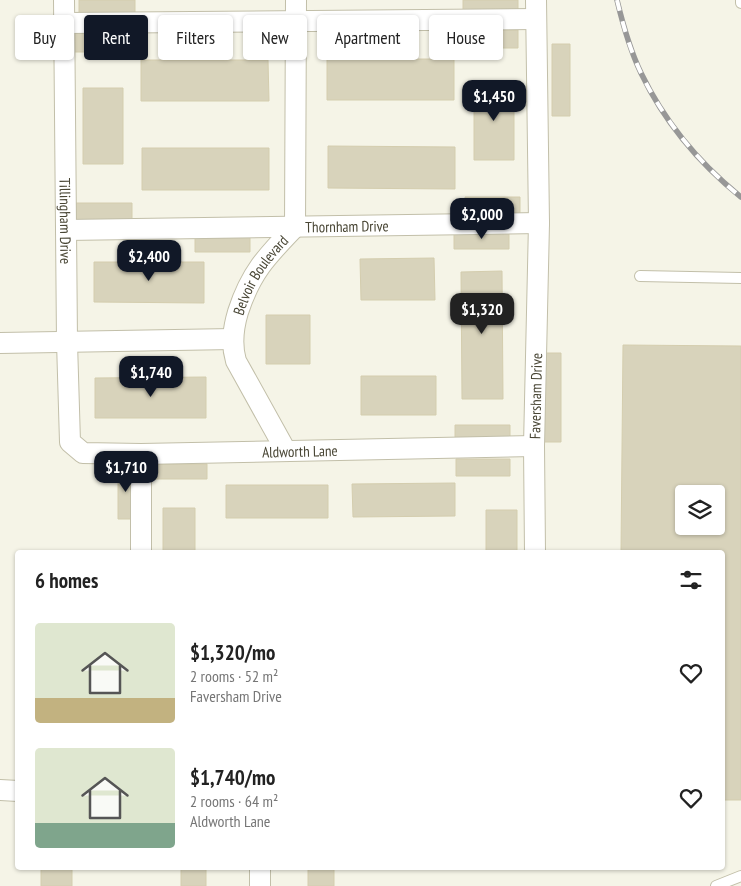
<!DOCTYPE html>
<meta charset="utf-8">
<style>
:root{--surface:#fff;--page:#f6f6f6;--text:#222;--muted:#767676;--accent:#111827}
body{margin:0;font-family:"PT Sans Narrow",sans-serif;background:var(--page);color:var(--text);height:100vh;display:flex;flex-direction:column;font-size:19px;white-space:nowrap}
*{box-sizing:border-box;margin:0}
p{font-size:16px;color:var(--muted)}
.icon{flex:none;width:28px;height:28px;fill:none;stroke:currentColor;stroke-width:2;stroke-linecap:round;stroke-linejoin:round}
.map{position:relative;flex:1;overflow:hidden}
.panel{position:absolute;left:15px;top:550px;width:710px;height:320px;display:flex;flex-direction:column;background:var(--surface);border-radius:5px;box-shadow:0 1px 4px #0004}
.panel>*{flex:none}
.banner{position:absolute;left:15px;top:15px;width:711px;height:45px;display:flex;gap:10px}
.tools{position:absolute;left:675px;top:485px;display:grid;gap:10px}
.tools a{display:grid;place-items:center;width:50px;height:50px;border-radius:5px;background:var(--surface);box-shadow:0 1px 4px #0004;font-size:25px}
.price{position:absolute;translate:-50% -42px;padding:0 11px;border-radius:10px;background:var(--accent);color:#fff;font-size:16px;line-height:32px;filter:drop-shadow(0 1px 2px #0008)}
.price::after{content:'';position:absolute;left:50%;top:30px;width:15px;height:11px;margin-left:-8px;background:inherit;clip-path:polygon(0 0,100% 0,50% 100%)}
.price.on{background:#222;color:#fff}
ul{padding:0;list-style:none}
li{display:flex;align-items:center;gap:15px;height:125px;padding:0 20px}
li span{display:grid;place-items:center;flex:none;width:140px;height:100px;border-radius:5px;color:#555}
li>.icon{margin-inline-start:auto}
span .icon{width:60px;height:60px;fill:#fffc;stroke-width:1}
li b{font-size:21px}
h2{display:flex;justify-content:space-between;align-items:center;height:60px;padding:0 20px;font-size:21px}
.tag{padding:0 18px;border-radius:5px;background:var(--surface);box-shadow:0 1px 4px #0004;font-size:18px;line-height:45px}
.tag.on{background:var(--accent);color:#fff}
.map>svg:first-child{display:block}
</style>
<div class="map">
<svg width="741" height="886" viewBox="0 0 741 886">
<rect width="100%" height="100%" fill="#f5f4e7"/>
<!-- building -->
<path fill="#d8d3bb" stroke="#d4cdae" fill-rule="evenodd" d="M 79,0 L 135,0 L 135,18 L 79,18 Z
M 463,0 L 518,0 L 518,15 L 463,15 Z
M 463,30 L 518,30 L 518,48 L 463,48 Z
M 75,33 L 131,33 L 131,52 L 75,52 Z
M 552,44 L 570,44 L 570,116 L 552,116 Z
M 327,59 L 454,59 L 454,100 L 327,100 Z
M 141,60 L 268,60 L 269,101 L 141,101 Z
M 474,84 L 514,84 L 514,160 L 474,160 Z
M 83,88 L 123,88 L 123,164 L 83,164 Z
M 328,146 L 455,147 L 455,189 L 328,188 Z
M 142,148 L 269,148 L 269,190 L 142,190 Z
M 465,197 L 520,197 L 520,215 L 465,215 Z
M 76,203 L 132,203 L 132,220 L 76,220 Z
M 454,231 L 509,231 L 509,249 L 454,249 Z
M 195,235 L 250,235 L 250,252 L 195,252 Z
M 434,258 L 435,300 L 361,300 L 360,259 Z
M 94,262 L 204,262 L 204,303 L 94,302 Z
M 502,271 L 503,399 L 462,399 L 461,272 Z
M 266,315 L 310,315 L 310,364 L 266,364 Z
M 623,345 L 741,346 L 741,800 L 722,800 L 722,552 L 621,552 ZM 684,494 L 716,494 L 716,526 L 684,526 Z
M 543,353 L 561,353 L 561,442 L 543,442 Z
M 361,376 L 436,376 L 436,415 L 361,415 Z
M 206,377 L 206,418 L 95,418 L 95,378 Z
M 455,425 L 510,425 L 510,443 L 455,443 Z
M 456,459 L 510,459 L 510,476 L 456,476 Z
M 155,464 L 207,464 L 207,479 L 155,479 Z
M 118,467 L 135,467 L 135,519 L 118,519 Z
M 455,483 L 455,516 L 353,517 L 352,484 Z
M 226,485 L 328,485 L 328,518 L 226,518 Z
M 163,508 L 195,508 L 195,552 L 163,552 Z
M 486,510 L 517,510 L 517,552 L 486,552 Z
M 41,868 L 72,868 L 72,886 L 41,886 Z
M 181,868 L 206,868 L 206,886 L 181,886 Z
M 308,868 L 334,868 L 334,886 L 308,886 Z"/>
<g fill="none" stroke-linecap="round" stroke-linejoin="round">
<!-- service casing -->
<g stroke="#c2bfa9" stroke-width="12">
<path id="service" d="M 741,0 L 741,3
M 640,276 L 741,278
M 716,886 L 741,876"/>
</g>
<!-- minor casing -->
<g stroke="#c2bfa9" stroke-width="22">
<g id="minor">
<path id="s1" d="M 64,0 L 67,342 L 70,442 L 83,453 L 141,454 L 534,446"/>
<path d="M 65,23 L 536,19"/>
<path id="s2" d="M 66,230 L 539,223"/>
<path d="M 0,343 L 233,339"/>
<path id="s3" d="M 286,451 L 236,361 C 231,344 233,329 238,312 C 251,272 267,256 295,227 L 296,0"/>
<path d="M 141,552 L 141,454"/>
<path id="s4" d="M 535,552 L 534,446 L 539,223 L 536,0"/>
<path d="M 0,790 L 18,791"/>
<path d="M 260,868 L 260,886"/>
</g>
</g>
<!-- service -->
<use href="#service" stroke="#fff" stroke-width="10"/>
<!-- minor -->
<use href="#minor" stroke="#fff" stroke-width="20"/>
<!-- rail casing -->
<g stroke="#979797" stroke-width="5.5">
<path id="rail" d="M 617,0 C 623,25 630,50 641,73 C 664,121 700,164 741,197"/>
</g>
<!-- rail -->
<use href="#rail" stroke="#fff" stroke-width="4" stroke-dasharray="11" stroke-linecap="butt"/>
</g>
<g text-anchor="middle" dominant-baseline="central" stroke-width="5" stroke-linejoin="round" paint-order="stroke">
<!-- street labels -->
<g font-size="15" fill="#494635" stroke="#fff">
<text stroke="none"><textPath href="#s1" startOffset="221">Tillingham Drive</textPath></text>
<text stroke="none"><textPath href="#s2" startOffset="281">Thornham Drive</textPath></text>
<text stroke="none"><textPath href="#s3" startOffset="196">Belvoir Boulevard</textPath></text>
<text stroke="none"><textPath href="#s4" startOffset="156">Faversham Drive</textPath></text>
<text stroke="none"><textPath href="#s1" startOffset="676">Aldworth Lane</textPath></text>
</g>
</g>
</svg>
<div class="tools">
<a><svg class="icon" aria-label="layers" viewBox="0 0 24 24"><path d="M12 4l9 5-9 5-9-5zM3 14l9 5 9-5"/></svg></a>
</div>
<b class="price" style="left:494px;top:122px">$1,450</b>
<b class="price" style="left:482px;top:240px">$2,000</b>
<b class="price" style="left:149px;top:282px">$2,400</b>
<b class="price on" style="left:482px;top:335px">$1,320</b>
<b class="price" style="left:151px;top:398px">$1,740</b>
<b class="price" style="left:126px;top:493px">$1,710</b>
<div class="banner">
<a class="tag">Buy</a>
<a class="tag on">Rent</a>
<a class="tag">Filters</a>
<a class="tag">New</a>
<a class="tag">Apartment</a>
<a class="tag">House</a>
</div>
<section class="panel">
<h2>6 homes<svg class="icon" aria-label="filters" viewBox="0 0 24 24"><path d="M4 7h16M4 17h16"/><circle cx="9" cy="7" r="2"/><circle cx="15" cy="17" r="2"/></svg></h2>
<ul>
<li><span style="background:linear-gradient(#dfe7d0 75%,#c2b280 0)"><svg class="icon" aria-label="home" viewBox="0 0 24 24"><path d="M3 11l9-7 9 7M6 9v11h12V9"/></svg></span><div><b>$1,320/mo</b><p>2 rooms · 52 m²</p><p>Faversham Drive</p></div><svg class="icon" aria-label="heart" viewBox="0 0 24 24"><path d="M12 20l-8-8c-3-5 5-10 8-4 3-6 11-1 8 4z"/></svg></li>
<li><span style="background:linear-gradient(#dfe7d0 75%,#7fa58c 0)"><svg class="icon" aria-label="home" viewBox="0 0 24 24"><path d="M3 11l9-7 9 7M6 9v11h12V9"/></svg></span><div><b>$1,740/mo</b><p>2 rooms · 64 m²</p><p>Aldworth Lane</p></div><svg class="icon" aria-label="heart" viewBox="0 0 24 24"><path d="M12 20l-8-8c-3-5 5-10 8-4 3-6 11-1 8 4z"/></svg></li>
</ul>
</section>
</div>
